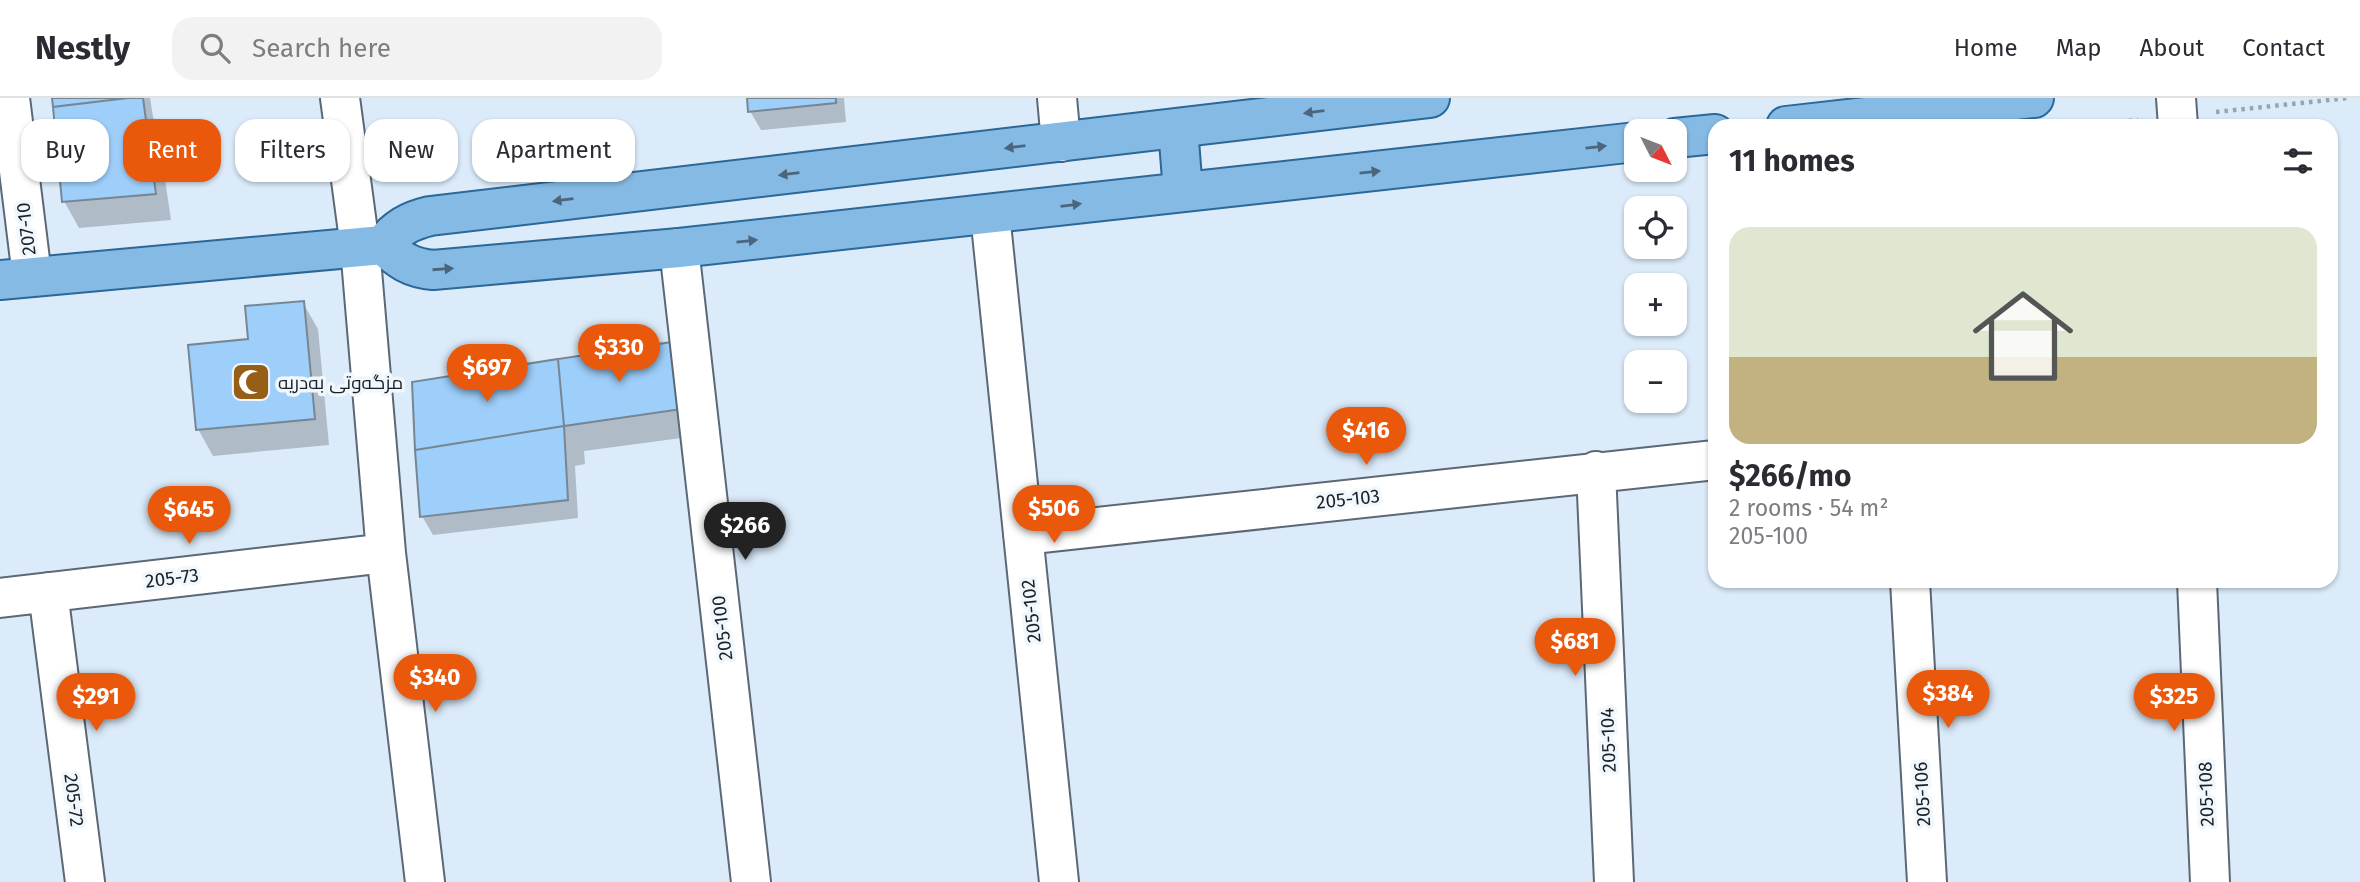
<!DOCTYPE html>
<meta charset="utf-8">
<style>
:root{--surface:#fff;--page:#f2f2f3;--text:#2b2b33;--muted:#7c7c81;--line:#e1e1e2;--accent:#ea580c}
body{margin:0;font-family:"Fira Sans",Cairo,sans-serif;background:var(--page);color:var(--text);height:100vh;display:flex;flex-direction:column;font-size:26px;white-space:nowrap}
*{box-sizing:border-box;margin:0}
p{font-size:23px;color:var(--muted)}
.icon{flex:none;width:38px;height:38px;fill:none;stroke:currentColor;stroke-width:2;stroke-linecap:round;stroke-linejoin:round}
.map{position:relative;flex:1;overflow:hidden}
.side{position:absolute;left:1708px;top:21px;width:630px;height:469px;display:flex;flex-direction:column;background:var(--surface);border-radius:21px;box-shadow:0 2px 5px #0004}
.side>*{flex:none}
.hud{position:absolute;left:21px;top:21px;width:665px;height:63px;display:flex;gap:14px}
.needle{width:46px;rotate:132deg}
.tools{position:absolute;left:1624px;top:21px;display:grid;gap:14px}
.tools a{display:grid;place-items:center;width:63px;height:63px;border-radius:14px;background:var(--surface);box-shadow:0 2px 5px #0004;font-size:35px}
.price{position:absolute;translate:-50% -60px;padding:0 16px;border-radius:24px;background:var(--accent);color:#fff;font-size:23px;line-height:46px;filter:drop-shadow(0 2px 4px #0008)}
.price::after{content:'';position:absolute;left:50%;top:42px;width:21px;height:16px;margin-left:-10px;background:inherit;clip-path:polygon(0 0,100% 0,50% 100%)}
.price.current{background:#222;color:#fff}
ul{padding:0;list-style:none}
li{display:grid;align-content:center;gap:14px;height:371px;padding:0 21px}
li span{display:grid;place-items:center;height:217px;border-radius:21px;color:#555}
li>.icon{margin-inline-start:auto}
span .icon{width:126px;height:126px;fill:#fffc;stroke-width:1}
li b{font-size:30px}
h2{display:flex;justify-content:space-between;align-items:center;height:84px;padding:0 21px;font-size:30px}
.chip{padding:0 24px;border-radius:21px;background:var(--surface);box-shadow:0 2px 5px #0004;font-size:24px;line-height:63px}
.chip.current{background:var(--accent);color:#fff}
header{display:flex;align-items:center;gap:42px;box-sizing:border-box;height:98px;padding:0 35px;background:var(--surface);border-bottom:2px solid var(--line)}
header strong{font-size:33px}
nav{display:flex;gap:38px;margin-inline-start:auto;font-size:24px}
.search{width:490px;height:63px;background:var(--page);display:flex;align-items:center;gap:18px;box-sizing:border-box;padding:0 24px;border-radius:21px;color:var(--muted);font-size:26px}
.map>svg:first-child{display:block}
</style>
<header>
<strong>Nestly</strong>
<div class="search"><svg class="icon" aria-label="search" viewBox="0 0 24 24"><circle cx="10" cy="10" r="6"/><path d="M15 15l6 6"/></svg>Search here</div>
<nav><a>Home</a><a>Map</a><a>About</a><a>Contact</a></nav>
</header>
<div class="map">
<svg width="2360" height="784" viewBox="0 0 2360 784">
<rect width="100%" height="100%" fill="#dbebfa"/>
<!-- shadow -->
<path fill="#0003" d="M 54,0 L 150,0 L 153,19 L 157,27 L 171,122 L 79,130 L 64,103 Z
M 749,0 L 844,0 L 846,24 L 761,32 L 750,13 Z
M 303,205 L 318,231 L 329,347 L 213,358 L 198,331 L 250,243 Z
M 671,246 L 696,338 L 584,353 L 585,366 L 575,368 L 578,420 L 433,437 L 422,418 Z"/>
<!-- building -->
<path fill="#9ecefa" stroke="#778693" stroke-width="2" d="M 52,0 L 128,0 L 53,9 Z
M 128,0 L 143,0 L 156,96 L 62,104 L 53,9 Z
M 747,0 L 836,0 L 836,5 L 748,14 Z
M 304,203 L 315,321 L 196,332 L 188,247 L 248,241 L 245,208 Z
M 672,244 L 682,311 L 564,328 L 558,261 Z
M 558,261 L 564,328 L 415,352 L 412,284 Z
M 564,328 L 568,402 L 420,419 L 415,352 Z"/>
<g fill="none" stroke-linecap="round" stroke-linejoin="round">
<!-- minor casing -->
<g stroke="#5b6875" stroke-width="42">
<path id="minor" d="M 10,0 L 32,178
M 340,0 L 360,149 L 386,455 L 425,784
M 1057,0 L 1061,44
M 2176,0 L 2178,28
M 990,116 L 1059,784
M 679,150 L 751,784
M 1596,373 L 1614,784
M 1023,437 L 1715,362
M 1910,483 L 1927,784
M 2197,483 L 2210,784
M 48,494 L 85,784
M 0,500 L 386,455"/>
</g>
<!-- major casing -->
<g stroke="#2b6797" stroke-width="42">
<path id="major" d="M 1786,28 L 2034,0
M 1178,30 L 1183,94
M 1675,40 L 1715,36
M 383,147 C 399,162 411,170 433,172 L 679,150 L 1636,44
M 0,182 L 383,147 C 397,130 409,123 430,118 L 1430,0"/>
</g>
<!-- path -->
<path stroke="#98a5b0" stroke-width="4.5" stroke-dasharray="3.5 5" stroke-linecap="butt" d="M 2216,14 L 2348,0
M 2078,28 L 2138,22"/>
<!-- minor -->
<use href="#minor" stroke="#fff" stroke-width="38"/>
<!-- major -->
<use href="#major" stroke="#85bae5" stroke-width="38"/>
</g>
<!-- one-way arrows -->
<defs><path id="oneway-solid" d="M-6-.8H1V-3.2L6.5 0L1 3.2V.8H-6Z" transform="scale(1.75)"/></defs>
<g fill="#4b667c">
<use href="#oneway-solid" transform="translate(1314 14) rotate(173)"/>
<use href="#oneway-solid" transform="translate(1015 49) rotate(173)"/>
<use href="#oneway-solid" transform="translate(1596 49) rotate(-6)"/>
<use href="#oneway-solid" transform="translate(1370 74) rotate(-6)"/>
<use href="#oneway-solid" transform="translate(789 76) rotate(173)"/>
<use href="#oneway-solid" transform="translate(563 102) rotate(173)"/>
<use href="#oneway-solid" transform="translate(1071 107) rotate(-7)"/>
<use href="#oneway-solid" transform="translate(747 143) rotate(-6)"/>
<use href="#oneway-solid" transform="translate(443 171) rotate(-4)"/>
</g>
<!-- icons -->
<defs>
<g id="mosque-square" transform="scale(2.0125)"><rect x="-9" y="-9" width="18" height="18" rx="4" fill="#965f18" stroke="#f0f7fd"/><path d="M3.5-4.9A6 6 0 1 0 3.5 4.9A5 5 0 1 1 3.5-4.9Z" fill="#fff"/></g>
</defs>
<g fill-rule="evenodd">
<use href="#mosque-square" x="251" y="284"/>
</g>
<g text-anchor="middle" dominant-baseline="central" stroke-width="7" stroke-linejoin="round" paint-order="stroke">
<!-- street labels -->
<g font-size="19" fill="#1b2126" stroke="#f0f7fd">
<text transform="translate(26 131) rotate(-97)">207-10</text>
<text transform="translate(1348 401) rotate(-6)">205-103</text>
<text transform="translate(172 480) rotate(-7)">205-73</text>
<text transform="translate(1031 513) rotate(-96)">205-102</text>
<text transform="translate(722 530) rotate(-97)">205-100</text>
<text transform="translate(1608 642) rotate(-92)">205-104</text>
<text transform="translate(1922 696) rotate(-93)">205-106</text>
<text transform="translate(2206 696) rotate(-92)">205-108</text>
<text transform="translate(74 702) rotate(83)">205-72</text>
</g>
<!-- poi labels -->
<g font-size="19" fill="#1b2126" stroke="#f0f7fd" text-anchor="start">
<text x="278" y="284">مزگه‌وتی به‌دریه</text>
</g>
</g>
</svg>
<div class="tools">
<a><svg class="needle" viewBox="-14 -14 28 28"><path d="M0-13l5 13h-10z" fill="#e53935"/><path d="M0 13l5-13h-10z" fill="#7c7c81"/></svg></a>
<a><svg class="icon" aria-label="locate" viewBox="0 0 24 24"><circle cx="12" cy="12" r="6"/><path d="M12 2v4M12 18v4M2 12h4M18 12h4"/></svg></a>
<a>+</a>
<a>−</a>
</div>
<b class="price" style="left:619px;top:286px">$330</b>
<b class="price" style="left:487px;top:306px">$697</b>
<b class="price" style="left:1366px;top:369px">$416</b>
<b class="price" style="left:1054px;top:447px">$506</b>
<b class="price" style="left:189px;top:448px">$645</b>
<b class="price current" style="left:745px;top:464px">$266</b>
<b class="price" style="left:1575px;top:580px">$681</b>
<b class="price" style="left:435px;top:616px">$340</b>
<b class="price" style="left:1948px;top:632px">$384</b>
<b class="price" style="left:96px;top:635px">$291</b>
<b class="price" style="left:2174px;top:635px">$325</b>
<div class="hud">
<a class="chip">Buy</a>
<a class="chip current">Rent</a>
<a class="chip">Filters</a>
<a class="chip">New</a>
<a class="chip">Apartment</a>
</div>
<section class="side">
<h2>11 homes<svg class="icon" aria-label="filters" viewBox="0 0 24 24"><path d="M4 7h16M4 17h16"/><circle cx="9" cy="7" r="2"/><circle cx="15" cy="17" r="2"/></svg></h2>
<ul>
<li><span style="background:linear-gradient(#dfe7d0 60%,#c2b280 0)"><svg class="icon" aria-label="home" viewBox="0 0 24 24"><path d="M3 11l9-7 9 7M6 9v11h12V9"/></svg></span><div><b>$266/mo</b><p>2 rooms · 54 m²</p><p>205-100</p></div></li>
</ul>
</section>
</div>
